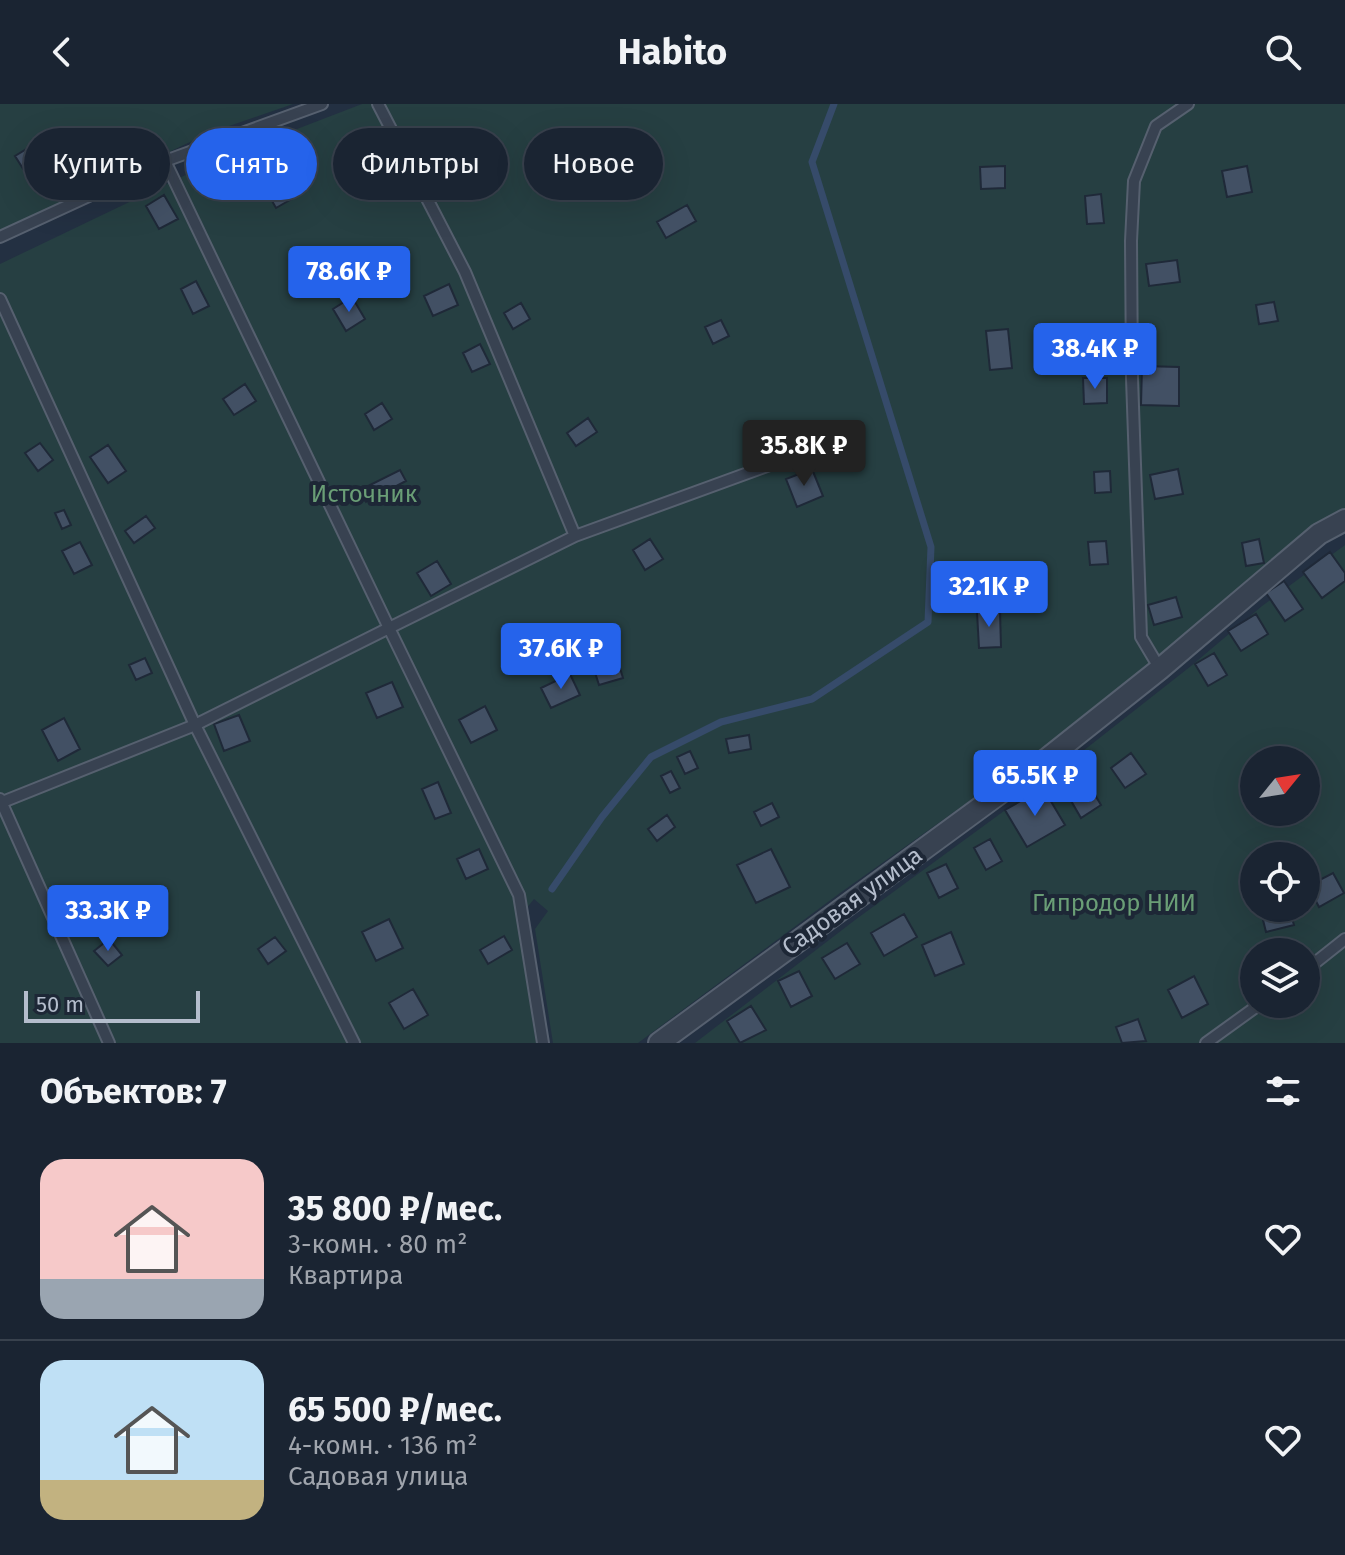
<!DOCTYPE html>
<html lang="ru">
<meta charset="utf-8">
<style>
:root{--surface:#1a2432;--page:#232c3a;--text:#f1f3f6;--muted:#9fa4ac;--line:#38414d;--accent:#2563eb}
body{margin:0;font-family:"Fira Sans",sans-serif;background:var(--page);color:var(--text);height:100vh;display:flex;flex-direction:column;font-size:30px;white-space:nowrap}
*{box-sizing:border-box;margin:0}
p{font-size:26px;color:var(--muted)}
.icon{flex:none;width:44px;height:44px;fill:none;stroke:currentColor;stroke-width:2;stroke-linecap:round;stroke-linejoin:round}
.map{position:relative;height:939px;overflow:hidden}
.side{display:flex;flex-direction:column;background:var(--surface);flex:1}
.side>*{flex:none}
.banner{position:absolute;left:24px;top:24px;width:800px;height:72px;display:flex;gap:16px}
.needle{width:52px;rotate:60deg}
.fabs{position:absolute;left:1240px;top:642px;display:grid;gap:16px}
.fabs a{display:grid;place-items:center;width:80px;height:80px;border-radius:50%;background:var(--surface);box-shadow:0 8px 32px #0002,0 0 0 2px var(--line);font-size:40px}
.scale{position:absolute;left:24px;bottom:20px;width:176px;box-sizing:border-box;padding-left:8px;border:4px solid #b4bdcc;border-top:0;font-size:22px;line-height:28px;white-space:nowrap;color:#b4bdcc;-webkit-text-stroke:6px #1d2736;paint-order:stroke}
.price{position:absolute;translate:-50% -68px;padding:0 18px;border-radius:8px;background:var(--accent);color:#fff;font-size:26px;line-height:52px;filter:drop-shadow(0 2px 4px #0008)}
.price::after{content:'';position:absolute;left:50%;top:48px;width:24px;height:18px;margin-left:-12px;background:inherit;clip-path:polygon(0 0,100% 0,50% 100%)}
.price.current{background:#222;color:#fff}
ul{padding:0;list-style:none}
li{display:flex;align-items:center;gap:24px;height:200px;padding:0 40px}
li+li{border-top:2px solid var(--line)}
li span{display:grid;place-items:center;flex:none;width:224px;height:160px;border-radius:24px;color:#555}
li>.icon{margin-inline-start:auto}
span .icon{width:96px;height:96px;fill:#fffc;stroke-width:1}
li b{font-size:34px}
h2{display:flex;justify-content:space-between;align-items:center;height:96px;padding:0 40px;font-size:34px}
.tag{padding:0 28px;border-radius:36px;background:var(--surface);box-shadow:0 8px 32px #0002,0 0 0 2px var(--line);font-size:28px;line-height:72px}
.tag.current{background:var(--accent);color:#fff}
header{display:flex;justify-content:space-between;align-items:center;height:104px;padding:0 40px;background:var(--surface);font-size:36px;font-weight:700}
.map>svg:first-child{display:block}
</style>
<header><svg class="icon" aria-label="back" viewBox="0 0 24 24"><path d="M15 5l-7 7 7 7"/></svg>Habito<svg class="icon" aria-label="search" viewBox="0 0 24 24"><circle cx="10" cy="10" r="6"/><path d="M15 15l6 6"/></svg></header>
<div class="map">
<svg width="1345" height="939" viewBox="0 0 1345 939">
<rect width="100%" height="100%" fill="#233042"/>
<!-- green -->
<path fill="#263f42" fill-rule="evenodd" d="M 0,0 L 293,0 L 209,29 L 0,128 Z
M 362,0 L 1345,0 L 1345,409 L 1082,617 L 840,789 L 638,939 L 553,939 L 535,825 L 548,807 L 534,795 L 517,816 L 536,939 L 0,939 L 0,160 L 219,55 Z
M 1345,441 L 1345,939 L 695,939 L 855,816 L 1041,680 L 1191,562 L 1262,502 ZM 1254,656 L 1306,656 L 1306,708 L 1254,708 ZM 1254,752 L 1306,752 L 1306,804 L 1254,804 ZM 1254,848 L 1306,848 L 1306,900 L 1254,900 Z"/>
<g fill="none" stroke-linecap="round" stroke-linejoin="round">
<!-- stream -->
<path stroke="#364b6a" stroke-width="7" d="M 552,785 L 602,713 L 651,653 L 721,618 L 812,595 L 928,518 L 931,443 L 812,58 L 834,0"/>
</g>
<!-- building -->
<path fill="#425064" stroke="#1f2938" stroke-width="2" d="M 43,35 L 55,55 L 27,71 L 15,52 Z
M 1005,62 L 1005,84 L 981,85 L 980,63 Z
M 1247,62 L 1252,88 L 1227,93 L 1222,67 Z
M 285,77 L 295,93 L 276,104 L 267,88 Z
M 1101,90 L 1104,119 L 1087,120 L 1085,92 Z
M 164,91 L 178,115 L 159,125 L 146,102 Z
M 687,101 L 696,117 L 666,134 L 657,118 Z
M 1177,156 L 1180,178 L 1149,182 L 1146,160 Z
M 196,177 L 209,202 L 193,210 L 181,185 Z
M 449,180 L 458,201 L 433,212 L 424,192 Z
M 352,193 L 365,215 L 346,227 L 333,205 Z
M 1274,198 L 1278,217 L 1259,220 L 1256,201 Z
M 521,199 L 530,215 L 513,225 L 504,209 Z
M 721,216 L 729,232 L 713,240 L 705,223 Z
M 1008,225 L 1012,264 L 990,266 L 986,227 Z
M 480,240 L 490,260 L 472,268 L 463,249 Z
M 1142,262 L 1179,263 L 1179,302 L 1141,301 Z
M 1083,274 L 1107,274 L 1107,299 L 1084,300 Z
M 245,280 L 256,297 L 234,311 L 223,295 Z
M 382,299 L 392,315 L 374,326 L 365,310 Z
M 588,314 L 597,328 L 576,342 L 567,329 Z
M 40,339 L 53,356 L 38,367 L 25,349 Z
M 108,341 L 126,367 L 108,379 L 90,353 Z
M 812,365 L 823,392 L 797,403 L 786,375 Z
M 1178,365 L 1183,390 L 1155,395 L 1150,371 Z
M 400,366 L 406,377 L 366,398 L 360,386 Z
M 1110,367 L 1111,388 L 1095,389 L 1094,368 Z
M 64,406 L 71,421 L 62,425 L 55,409 Z
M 146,412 L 155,424 L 134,439 L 125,427 Z
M 650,435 L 663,455 L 645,466 L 633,446 Z
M 1259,435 L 1264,459 L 1246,462 L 1242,439 Z
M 1106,437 L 1108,460 L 1090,461 L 1088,438 Z
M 80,438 L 92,461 L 74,470 L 62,447 Z
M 1330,448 L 1345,469 L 1345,477 L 1322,494 L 1303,468 Z
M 437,457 L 451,480 L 431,492 L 417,469 Z
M 1284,477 L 1303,505 L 1285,517 L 1266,489 Z
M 1176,493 L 1182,513 L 1154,521 L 1148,501 Z
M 1000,507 L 1001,543 L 979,544 L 977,508 Z
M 1256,510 L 1268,530 L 1241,547 L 1228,527 Z
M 1214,549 L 1227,571 L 1208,582 L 1195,560 Z
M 616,551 L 623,574 L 599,581 L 592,559 Z
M 145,554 L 152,569 L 136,576 L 129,561 Z
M 570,570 L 580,591 L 551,604 L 541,584 Z
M 392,578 L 403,603 L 377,614 L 366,589 Z
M 485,602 L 497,626 L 471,639 L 459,616 Z
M 239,611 L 250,637 L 224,647 L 214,620 Z
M 64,614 L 80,645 L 58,657 L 42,626 Z
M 749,631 L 751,645 L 729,649 L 726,635 Z
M 690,647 L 698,664 L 685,670 L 677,653 Z
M 1131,649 L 1146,670 L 1125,684 L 1111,664 Z
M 671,667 L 680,684 L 670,689 L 661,672 Z
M 1083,671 L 1101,701 L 1081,714 L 1063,683 Z
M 438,678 L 451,709 L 435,715 L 422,685 Z
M 1043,684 L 1065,721 L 1027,743 L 1005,706 Z
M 772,699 L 779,713 L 761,722 L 754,708 Z
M 667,711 L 675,723 L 657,737 L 648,725 Z
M 990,735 L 1002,757 L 986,766 L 974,744 Z
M 479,745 L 488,765 L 466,775 L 457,755 Z
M 771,745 L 790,783 L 756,799 L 737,761 Z
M 946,760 L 958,784 L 939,794 L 927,769 Z
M 1333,769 L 1344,789 L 1319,803 L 1308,782 Z
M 1260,804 L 1289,804 L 1294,821 L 1266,828 Z
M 904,810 L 917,833 L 884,852 L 871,829 Z
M 389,815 L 403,844 L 376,857 L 362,828 Z
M 951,828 L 964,860 L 935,872 L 922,841 Z
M 504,832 L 512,846 L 488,860 L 480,846 Z
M 275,833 L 286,847 L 268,860 L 258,845 Z
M 109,835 L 122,851 L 108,862 L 94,847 Z
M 847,839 L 860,860 L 835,875 L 822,854 Z
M 799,867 L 812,892 L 791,903 L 778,877 Z
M 1194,872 L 1208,900 L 1182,914 L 1168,886 Z
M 413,885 L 428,911 L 404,925 L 389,899 Z
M 751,902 L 766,926 L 740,939 L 727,917 Z
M 1138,915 L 1146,937 L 1122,939 L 1116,923 Z"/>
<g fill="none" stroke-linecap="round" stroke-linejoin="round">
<!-- lane casing -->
<g stroke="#56606f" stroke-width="14">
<path id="lane" d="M 322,0 L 165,57 L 389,524 L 575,432 L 800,350
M 378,0 L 465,168 L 575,432
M 0,133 L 165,57
M 0,195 L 195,621 L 354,939
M 1160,565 L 1141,533 L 1132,274 L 1131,137 L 1134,77 L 1156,22 L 1188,0
M 0,695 L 109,939
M 0,699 L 195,621 L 389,524 L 519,791 L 543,939
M 1306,866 L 1345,835
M 1206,939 L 1260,900"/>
</g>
<!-- street casing -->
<g stroke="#56606f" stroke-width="24">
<path id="street" d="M 659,939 L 1048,654 L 1160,565 L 1319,430 L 1345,416"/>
</g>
<!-- lane -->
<use href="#lane" stroke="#384251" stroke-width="10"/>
<!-- street -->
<use href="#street" stroke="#384251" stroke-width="20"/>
</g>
<g text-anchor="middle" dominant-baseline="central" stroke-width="8" stroke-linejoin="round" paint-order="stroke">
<!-- park labels -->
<g font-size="24" fill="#6a9e76" stroke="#1d2736">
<text x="364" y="390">Источник</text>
<text x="1114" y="799">Гипродор НИИ</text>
</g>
<!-- street labels -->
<g font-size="24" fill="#b4bdcc" stroke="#1d2736">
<text transform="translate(852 797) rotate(-36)">Садовая улица</text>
</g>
</g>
</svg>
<div class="fabs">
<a><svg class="needle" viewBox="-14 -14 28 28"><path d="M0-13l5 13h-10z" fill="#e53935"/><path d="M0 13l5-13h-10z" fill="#9fa4ac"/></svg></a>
<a><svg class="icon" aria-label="locate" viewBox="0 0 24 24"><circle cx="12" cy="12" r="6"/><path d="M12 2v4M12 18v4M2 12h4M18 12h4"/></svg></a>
<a><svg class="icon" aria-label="layers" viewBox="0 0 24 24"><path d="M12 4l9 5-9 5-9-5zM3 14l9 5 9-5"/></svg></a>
</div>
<div class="scale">50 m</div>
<b class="price" style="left:349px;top:210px">78.6K ₽</b>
<b class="price" style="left:1095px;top:287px">38.4K ₽</b>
<b class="price current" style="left:804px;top:384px">35.8K ₽</b>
<b class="price" style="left:989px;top:525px">32.1K ₽</b>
<b class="price" style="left:561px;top:587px">37.6K ₽</b>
<b class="price" style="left:1035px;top:714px">65.5K ₽</b>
<b class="price" style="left:108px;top:849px">33.3K ₽</b>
<div class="banner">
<a class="tag">Купить</a>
<a class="tag current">Снять</a>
<a class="tag">Фильтры</a>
<a class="tag">Новое</a>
</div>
</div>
<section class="side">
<h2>Объектов: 7<svg class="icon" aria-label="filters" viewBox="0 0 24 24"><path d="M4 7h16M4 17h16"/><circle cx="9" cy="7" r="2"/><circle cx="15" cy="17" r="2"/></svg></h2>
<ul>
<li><span style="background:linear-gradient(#f6c9c9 75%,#9aa5b1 0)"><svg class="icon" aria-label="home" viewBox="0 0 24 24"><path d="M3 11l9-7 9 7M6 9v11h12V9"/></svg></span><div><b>35 800 ₽/мес.</b><p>3-комн. · 80 m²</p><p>Квартира</p></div><svg class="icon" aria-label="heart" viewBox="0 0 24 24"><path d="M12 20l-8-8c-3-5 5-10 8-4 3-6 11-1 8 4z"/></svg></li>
<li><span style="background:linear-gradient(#bfe0f5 75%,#c2b280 0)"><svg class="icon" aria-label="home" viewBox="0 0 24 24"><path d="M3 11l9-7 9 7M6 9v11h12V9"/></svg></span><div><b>65 500 ₽/мес.</b><p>4-комн. · 136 m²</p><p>Садовая улица</p></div><svg class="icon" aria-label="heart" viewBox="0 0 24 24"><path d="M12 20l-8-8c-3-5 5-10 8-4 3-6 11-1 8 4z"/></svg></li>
</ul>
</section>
